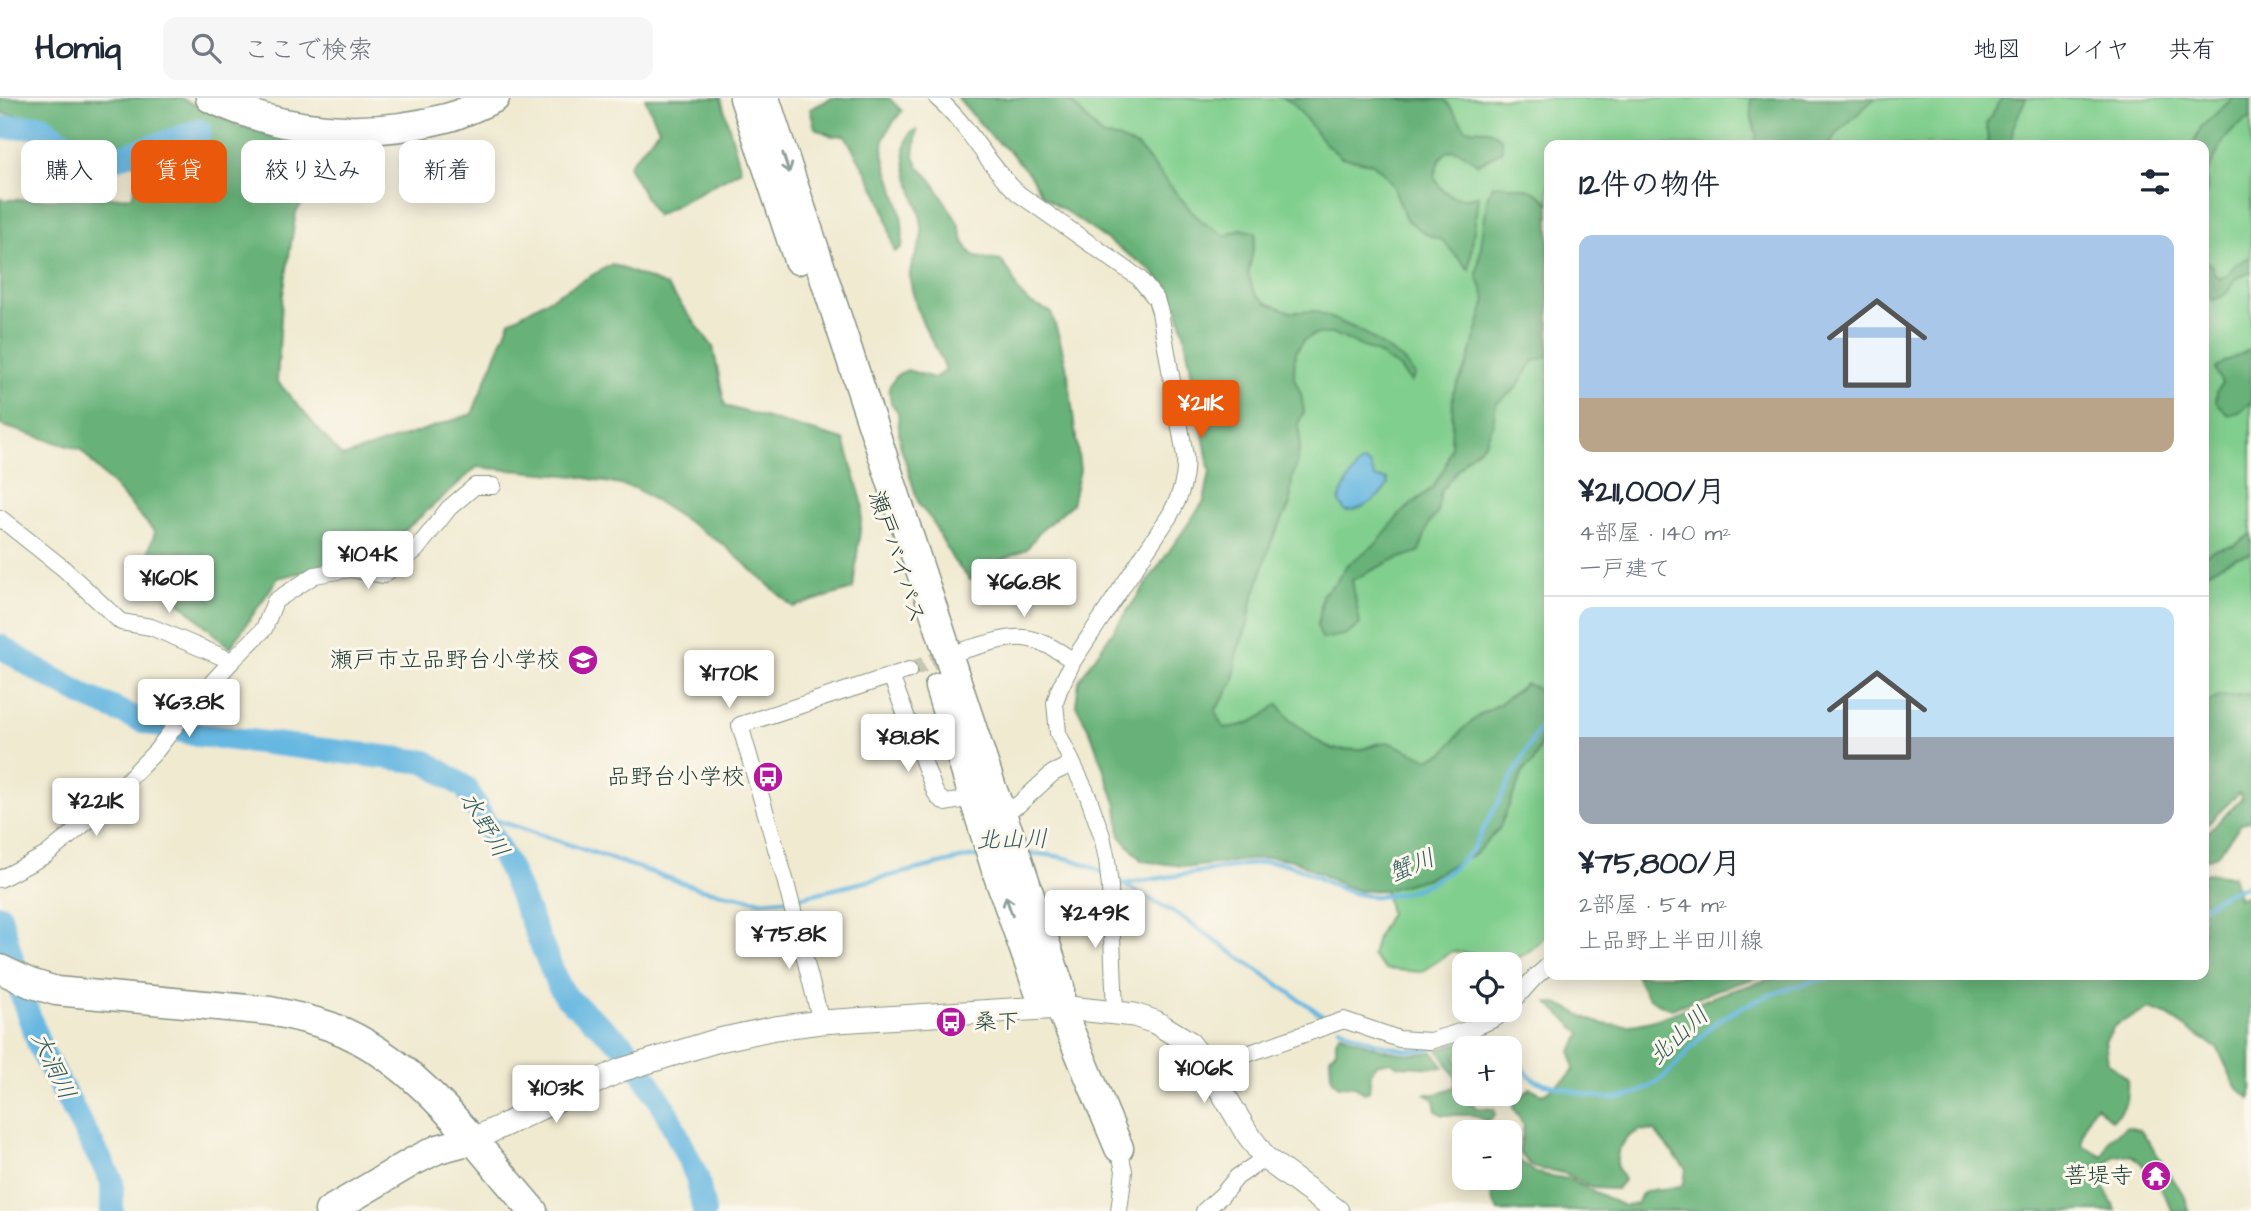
<!DOCTYPE html>
<html lang="ja">
<meta charset="utf-8">
<style>
:root{--surface:#fff;--page:#f6f6f7;--text:#1f2937;--muted:#747a83;--line:#e0e1e3;--accent:#ea580c}
body{margin:0;font-family:"Architects Daughter","Klee One",sans-serif;background:var(--page);color:var(--text);height:100vh;display:flex;flex-direction:column;font-size:26px;white-space:nowrap}
*{box-sizing:border-box;margin:0}
p{font-size:23px;color:var(--muted)}
.icon{flex:none;width:38px;height:38px;fill:none;stroke:currentColor;stroke-width:2;stroke-linecap:round;stroke-linejoin:round}
.map{position:relative;flex:1;overflow:hidden}
.side{position:absolute;left:1544px;top:42px;width:665px;height:840px;display:flex;flex-direction:column;background:var(--surface);border-radius:14px;box-shadow:0 4px 18px #0003}
.side>*{flex:none}
.top-card{position:absolute;left:21px;top:42px;width:665px;height:63px;display:flex;gap:14px}
.fabs{position:absolute;left:1452px;top:854px;display:grid;gap:14px}
.fabs a{display:grid;place-items:center;width:70px;height:70px;border-radius:14px;background:var(--surface);box-shadow:0 4px 18px #0003;font-size:35px}
.price{position:absolute;translate:-50% -60px;padding:0 16px;border-radius:7px;background:#fff;color:#222;font-size:23px;line-height:46px;filter:drop-shadow(0 2px 4px #0008)}
.price::after{content:'';position:absolute;left:50%;top:42px;width:21px;height:16px;margin-left:-10px;background:inherit;clip-path:polygon(0 0,100% 0,50% 100%)}
.price.selected{background:var(--accent);color:#fff}
ul{padding:0;list-style:none}
li{display:grid;align-content:center;gap:14px;height:371px;padding:0 35px}
li+li{border-top:2px solid var(--line)}
li span{display:grid;place-items:center;height:217px;border-radius:14px;color:#555}
li>.icon{margin-inline-start:auto}
span .icon{width:126px;height:126px;fill:#fffc;stroke-width:1}
li b{font-size:30px}
h2{display:flex;justify-content:space-between;align-items:center;height:84px;padding:0 35px;font-size:30px}
.tag{padding:0 24px;border-radius:14px;background:var(--surface);box-shadow:0 4px 18px #0003;font-size:24px;line-height:63px}
.tag.selected{background:var(--accent);color:#fff}
header{display:flex;align-items:center;gap:42px;box-sizing:border-box;height:98px;padding:0 35px;background:var(--surface);border-bottom:2px solid var(--line)}
header strong{font-size:33px}
nav{display:flex;gap:38px;margin-inline-start:auto;font-size:24px}
.search{width:490px;height:63px;background:var(--page);display:flex;align-items:center;gap:18px;box-sizing:border-box;padding:0 24px;border-radius:14px;color:var(--muted);font-size:26px}
.map>svg:first-child{display:block}
</style>
<header>
<strong>Homiq</strong>
<div class="search"><svg class="icon" aria-label="search" viewBox="0 0 24 24"><circle cx="10" cy="10" r="6"/><path d="M15 15l6 6"/></svg>ここで検索</div>
<nav><a>地図</a><a>レイヤ</a><a>共有</a></nav>
</header>
<div class="map">
<svg width="2251" height="1113" viewBox="0 0 2251 1113">
<rect width="100%" height="100%" fill="#fbf7ec"/>
<filter id="ink" filterUnits="userSpaceOnUse"><feTurbulence type="fractalNoise" baseFrequency=".0143" numOctaves="2"/><feDisplacementMap in="SourceGraphic" scale="14" xChannelSelector="R" yChannelSelector="G"/><feConvolveMatrix kernelMatrix="1 2 1 2 8 2 1 2 1" color-interpolation-filters="sRGB"/></filter>
<filter id="wash" filterUnits="userSpaceOnUse"><feTurbulence type="fractalNoise" baseFrequency=".00686" numOctaves="4" result="noise"/><feDisplacementMap in="SourceGraphic" scale="28" xChannelSelector="R" yChannelSelector="G"/><feGaussianBlur stdDeviation="1.57" result="paint"/><feColorMatrix in="noise" values="0 0 0 0 0 0 0 0 0 0 0 0 0 0 0 0 0 1.4 0 .05"/><feComposite in="paint" operator="in"/></filter>
<g filter="url(#wash)">
<rect width="100%" height="100%" fill="#f0ead1"/>
<!-- green -->
<path fill="#81cf8e" stroke="#508661" stroke-width="2" d="M 1060,0 L 2251,0 L 2251,596 L 2219,599 L 2203,607 L 2203,47 L 1549,47 L 1549,546 L 1547,550 L 1549,557 L 1549,831 C 1539,850 1512,868 1491,866 L 1484,858 L 1453,853 L 1421,874 L 1385,871 L 1372,858 L 1377,839 L 1390,815 L 1385,792 L 1428,780 L 1476,755 L 1524,672 C 1546,654 1546,624 1542,599 L 1525,586 L 1498,607 L 1481,616 L 1445,655 L 1428,661 L 1378,645 L 1359,652 L 1332,651 L 1315,642 L 1303,631 L 1291,623 L 1278,607 C 1259,622 1249,628 1224,630 L 1215,613 L 1234,583 L 1237,553 L 1248,526 L 1251,507 L 1271,444 L 1290,406 L 1292,379 L 1297,366 L 1300,343 L 1298,325 L 1304,314 L 1248,177 L 1256,135 L 1241,131 L 1226,138 L 1205,126 L 1192,114 L 1138,49 L 1117,40 L 1103,39 L 1073,6 Z"/>
<!-- forest -->
<path fill="#68b279" stroke="#447856" stroke-width="2" d="M 0,0 L 181,0 L 240,29 L 346,47 L 296,114 L 282,203 L 277,283 L 342,359 L 472,316 L 510,223 L 612,166 L 667,188 L 713,249 L 725,308 L 844,342 L 863,407 L 853,491 L 793,509 L 724,447 L 635,390 L 576,378 L 477,369 L 378,456 L 278,480 L 230,550 L 143,471 L 155,434 L 81,352 L 0,327 L 0,100 L 4,102 L 132,99 L 147,52 L 86,51 L 39,21 L 0,15 Z
M 645,0 L 721,0 L 741,72 L 656,118 L 628,68 L 659,31 Z
M 832,0 L 889,0 L 902,13 C 896,21 886,32 884,41 C 880,61 892,82 897,100 C 902,117 904,132 902,149 L 895,154 C 889,139 889,122 882,106 C 873,82 857,60 845,37 L 832,38 L 815,30 L 810,11 Z
M 958,0 L 1060,0 L 1073,6 L 1103,39 L 1117,40 L 1138,49 L 1192,114 L 1205,126 L 1226,138 L 1241,131 L 1256,135 L 1248,177 L 1255,195 L 1267,205 L 1291,214 L 1315,213 L 1361,233 L 1403,262 L 1415,277 L 1411,284 L 1400,271 L 1379,256 L 1334,236 L 1315,236 L 1304,242 L 1295,255 L 1294,280 L 1301,296 L 1304,314 L 1298,325 L 1300,343 L 1297,366 L 1292,379 L 1290,406 L 1271,444 L 1251,507 L 1248,526 L 1237,553 L 1234,583 L 1215,613 L 1224,630 C 1249,628 1259,622 1278,606 L 1291,623 L 1303,631 L 1315,642 L 1332,651 L 1359,652 L 1388,644 L 1428,661 L 1444,655 L 1463,631 L 1481,616 L 1498,607 L 1526,586 L 1537,590 L 1542,599 L 1545,631 L 1533,665 L 1524,672 L 1499,731 L 1476,755 L 1428,780 L 1385,792 L 1360,793 L 1344,788 L 1294,762 L 1271,759 L 1191,769 L 1142,763 L 1120,738 L 1117,708 L 1091,636 L 1076,607 L 1079,582 L 1204,403 L 1210,374 L 1184,235 L 1177,209 L 1167,191 L 1151,172 L 1042,97 L 1030,77 L 1011,55 L 991,38 Z
M 1283,0 L 1396,0 C 1409,6 1429,0 1446,3 L 1466,31 L 1489,32 L 1501,40 L 1502,53 L 1478,66 C 1472,63 1465,55 1459,53 C 1442,48 1437,67 1434,78 C 1443,99 1457,103 1478,98 L 1469,172 L 1442,142 L 1426,136 L 1406,121 L 1394,90 L 1384,75 L 1371,65 L 1341,59 L 1324,44 L 1293,5 Z
M 1751,0 L 1875,0 L 1839,33 L 1829,47 L 1752,47 L 1757,38 L 1752,21 Z
M 2002,0 L 2026,0 L 2013,29 L 2011,47 L 1984,47 L 1988,43 L 1986,26 Z
M 2233,0 L 2251,0 L 2251,19 L 2235,30 L 2224,42 L 2206,77 L 2207,92 L 2203,101 L 2203,47 L 2193,47 L 2201,29 Z
M 917,32 L 914,58 L 919,69 L 931,81 L 958,125 L 964,145 L 970,154 L 976,159 L 1001,163 L 1010,174 L 1018,193 L 1030,205 L 1051,214 L 1061,246 L 1068,276 L 1080,372 L 1072,406 L 1039,434 L 1027,451 L 1003,461 L 988,477 L 970,482 L 953,462 L 931,421 L 919,407 L 900,346 L 898,314 L 891,305 L 889,289 L 897,277 L 907,272 L 934,280 L 946,272 C 938,252 924,231 918,213 C 915,203 909,185 910,175 C 912,160 924,146 922,128 C 919,98 893,62 911,34 Z
M 1493,87 C 1515,88 1533,88 1549,105 L 1549,257 L 1533,264 L 1516,290 L 1496,306 L 1493,326 L 1485,345 L 1467,360 L 1441,393 L 1437,416 L 1429,425 L 1419,454 L 1391,463 L 1352,482 L 1360,526 L 1348,536 L 1322,541 L 1317,527 L 1320,518 L 1322,497 L 1336,484 L 1346,468 L 1377,445 L 1400,416 L 1433,389 L 1445,369 L 1451,349 L 1453,295 L 1467,267 L 1486,202 L 1477,178 L 1488,97 Z
M 2247,160 L 2251,161 L 2251,174 L 2235,181 C 2230,193 2225,199 2213,202 C 2200,194 2203,177 2204,163 L 2211,166 L 2214,176 L 2220,181 L 2226,178 L 2235,167 Z
M 2251,250 L 2251,304 L 2239,314 L 2228,317 L 2216,304 L 2217,294 L 2222,285 L 2215,272 C 2224,260 2241,259 2251,250 Z
M 2251,436 L 2251,456 L 2236,459 L 2203,476 L 2203,458 L 2213,452 L 2235,447 Z
M 2251,596 L 2251,722 L 2241,726 L 2217,757 L 2203,762 L 2203,739 L 2242,700 L 2239,695 L 2203,730 L 2203,607 L 2219,599 Z
M 2207,775 L 2233,778 L 2238,800 L 2251,797 L 2251,1001 L 2236,989 L 2218,951 L 2168,918 L 2149,911 L 2115,927 L 2105,943 L 2108,965 L 2127,980 C 2128,998 2127,1013 2111,1022 L 2096,1007 C 2087,1020 2081,1032 2083,1048 L 2103,1058 L 2110,1040 L 2126,1029 L 2141,1032 L 2185,1099 L 2189,1113 L 2172,1113 C 2170,1102 2141,1061 2131,1057 C 2126,1056 2118,1058 2113,1059 L 2102,1072 L 2103,1087 L 2116,1113 L 1498,1113 L 1492,1101 L 1490,1080 L 1510,1080 L 1510,1051 L 1521,1064 L 1536,1075 L 1568,1081 L 1624,1108 L 1637,1106 L 1642,1095 L 1652,1092 L 1680,1089 L 1684,1084 L 1686,1071 L 1654,1033 L 1640,1032 L 1627,1039 L 1618,1054 L 1616,1067 L 1624,1082 L 1616,1091 C 1604,1091 1594,1091 1583,1085 C 1576,1082 1570,1077 1563,1075 C 1538,1068 1539,1079 1519,1054 L 1524,1028 L 1512,1008 L 1530,990 L 1543,996 L 1569,978 L 1574,972 L 1571,953 L 1582,936 L 1548,905 C 1568,905 1584,923 1604,926 C 1643,934 1683,910 1718,897 C 1739,890 1760,885 1781,877 L 2203,877 L 2203,777 Z
M 1636,877 L 1765,877 L 1716,892 L 1672,911 C 1650,904 1644,897 1636,877 Z
M 1340,935 C 1368,948 1402,961 1433,954 L 1444,970 L 1398,968 L 1391,963 L 1376,966 L 1371,975 L 1369,993 L 1364,995 L 1355,988 L 1339,988 L 1334,984 L 1331,977 L 1330,959 L 1336,952 L 1336,942 Z
M 1470,943 L 1475,945 L 1475,950 C 1466,951 1460,951 1456,960 L 1461,969 L 1465,971 L 1465,996 L 1470,996 L 1471,1003 L 1476,1010 L 1494,1011 L 1495,1017 L 1491,1021 L 1486,1023 L 1473,1017 L 1443,1017 L 1436,1013 L 1434,1002 L 1426,996 L 1437,996 L 1454,989 L 1456,980 L 1438,952 L 1459,944 Z"/>
<!-- water -->
<path fill="#66b7e1" stroke="#427a8a" stroke-width="2" d="M 1363,364 L 1370,367 L 1375,380 L 1387,381 L 1388,387 C 1379,400 1361,414 1345,413 L 1339,404 C 1340,395 1355,369 1363,364 Z"/>
<g fill="none" stroke-linecap="round" stroke-linejoin="round">
<!-- stream -->
<path stroke="#66b7e1" stroke-width="4.5" d="M 481,717 L 701,791 L 761,803 L 797,800 L 969,759 L 981,759
M 1025,756 C 1053,755 1079,761 1104,775
M 1114,781 L 1180,818 L 1329,922
M 1123,786 C 1155,781 1187,776 1219,771 C 1234,769 1251,765 1267,764 C 1296,762 1320,784 1347,793 C 1391,809 1443,785 1472,752 L 1549,612
M 2203,809 L 2224,796 L 2251,786
M 1933,877 L 1944,881 L 1959,877
M 1339,929 C 1362,942 1410,959 1434,949
M 1469,938 C 1482,937 1493,944 1504,950
M 1510,955 C 1517,963 1524,973 1532,980 C 1539,986 1553,987 1562,990 C 1606,1003 1629,1008 1667,976 C 1686,960 1699,936 1719,922 C 1752,900 1802,885 1840,877"/>
<!-- river -->
<path stroke="#66b7e1" stroke-width="24" d="M 0,30 L 42,28 L 94,67 L 200,33
M 0,548 L 36,571 L 87,599 L 145,624 L 199,637 L 426,664 L 466,690 L 509,770 L 558,886 L 567,900 L 626,950 L 663,1007 L 697,1079 L 704,1113
M 0,818 L 24,904 L 41,952 L 112,1083 L 112,1113"/>
</g>
</g>
<g filter="url(#ink)">
<g fill="none" stroke-linecap="round" stroke-linejoin="round">
<!-- street-tunnel -->
<path stroke="#c6c7b2" stroke-width="16" stroke-dasharray="16 8" stroke-linecap="butt" d="M 909,572 L 953,556"/>
<!-- street casing -->
<g stroke="#889482" stroke-width="18">
<path id="street" d="M 937,0 C 969,27 987,67 1019,96 L 1139,180 L 1156,201 L 1160,214 L 1185,358 C 1187,380 1181,398 1170,417 L 1073,563 L 1059,592 L 1055,605 L 1058,635 L 1088,698 L 1102,738 L 1107,762 L 1110,789 L 1115,914
M 0,420 L 63,470 L 121,524 L 151,529 L 232,563 L 192,606 L 156,653 L 89,722 L 46,757 L 0,781
M 964,552 C 1014,538 1028,530 1073,563
M 232,563 L 264,531 L 275,503 L 315,477 L 350,471 L 383,477 L 416,452 L 449,410 L 475,388 L 493,388
M 891,578 L 935,694 L 939,700 L 946,705 L 973,700
M 1001,715 L 1018,707 L 1053,675 L 1072,666
M 1510,907 L 1534,880 L 1549,867
M 821,924 L 785,781 L 740,627 L 909,572
M 1205,965 L 1250,955 L 1344,922 L 1399,941 L 1430,943 L 1476,929 L 1496,920 L 1505,912
M 1119,1113 L 1124,1073 L 1119,1050
M 1204,1113 L 1222,1097 L 1237,1079 L 1265,1060"/>
</g>
<!-- secondary casing -->
<g stroke="#889482" stroke-width="25">
<path id="secondary" d="M 472,1042 L 621,972 L 719,942 L 775,930 L 821,924 L 1060,909 L 1134,917 L 1155,924 L 1188,944 L 1205,965 L 1245,1032 L 1265,1060 L 1337,1113"/>
</g>
<!-- highway casing -->
<g stroke="#889482" stroke-width="31">
<path id="highway" d="M 210,0 C 283,35 367,41 446,20 C 462,16 479,7 495,0
M 744,0 L 798,162
M 765,0 L 992,690 L 1011,740 L 1060,889 L 1060,909 L 1119,1050
M 939,589 L 996,772 L 1039,894 L 1060,909
M 0,871 L 30,885 L 56,893 L 270,913 C 291,917 312,922 332,929 C 418,962 475,1047 533,1113
M 329,1113 L 412,1064 L 438,1051 L 472,1042"/>
</g>
<!-- street -->
<use href="#street" stroke="#fff" stroke-width="16"/>
<!-- secondary -->
<use href="#secondary" stroke="#fff" stroke-width="23"/>
<!-- highway -->
<use href="#highway" stroke="#fff" stroke-width="28"/>
</g>
<!-- one-way arrows -->
<defs><path id="oneway-shaft" d="M-6 0H5M1.5-3L5.5 0L1.5 3" fill="none" stroke-width="1.6" stroke-linecap="round" stroke-linejoin="round" transform="scale(1.75)"/></defs>
<g stroke="#8f9e9a">
<use href="#oneway-shaft" transform="translate(786 65) rotate(72)"/>
<use href="#oneway-shaft" transform="translate(1009 808) rotate(-109)"/>
</g>
</g>
<!-- icons -->
<defs>
<g id="school-disc" transform="scale(1.575)"><circle r="9.5" fill="#b5179e" stroke="#fbf7ec"/><path d="M0-5L7-2L0 1L-7-2ZM-4 1L0 2.5L4 1V4Q0 6-4 4Z" fill="#fff"/></g>
<g id="bus-disc" transform="scale(1.575)"><circle r="9.5" fill="#b5179e" stroke="#fbf7ec"/><path d="M-5-6H5V4H4V6H2V4H-2V6H-4V4H-5ZM-3.5-4V0h7V-4ZM-3.5 1.2v1.5H-2V1.2ZM2 1.2v1.5H3.5V1.2Z" fill="#fff"/></g>
<g id="temple-disc" transform="scale(1.575)"><circle r="9.5" fill="#b5179e" stroke="#fbf7ec"/><path d="M0-6L5-2H3V0L6.5 2.5H4V6H1.5V3h-3V6H-4V2.5H-6.5L-3 0V-2H-5Z" fill="#fff"/></g>
</defs>
<g fill-rule="evenodd">
<use href="#school-disc" x="583" y="562"/>
<use href="#bus-disc" x="768" y="679"/>
<use href="#bus-disc" x="951" y="924"/>
<use href="#temple-disc" x="2156" y="1078"/>
</g>
<g text-anchor="middle" dominant-baseline="central" stroke-width="6" stroke-linejoin="round" paint-order="stroke">
<!-- street labels -->
<g font-size="23" fill="#1f3d34" stroke="#fbf7ec">
<text transform="translate(897 459) rotate(72)">瀬戸バイパス</text>
</g>
<!-- poi labels -->
<g font-size="23" fill="#1f3d34" stroke="#fbf7ec" text-anchor="end">
<text x="560" y="562">瀬戸市立品野台小学校</text>
<text x="745" y="679">品野台小学校</text>
<text x="974" y="924" text-anchor="start">桑下</text>
<text x="2133" y="1078">菩堤寺</text>
</g>
<!-- water labels -->
<g font-size="24" font-style="italic" fill="#315c5f" stroke="#fbf7ec">
<text transform="translate(484 727) rotate(59)">水野川</text>
<text transform="translate(1012 742) rotate(-1)">北山川</text>
<text transform="translate(1412 768) rotate(-22)">蟹川</text>
<text transform="translate(1679 938) rotate(-43)">北山川</text>
<text transform="translate(53 968) rotate(65)">大洞川</text>
</g>
</g>
</svg>
<div class="fabs">
<a><svg class="icon" aria-label="locate" viewBox="0 0 24 24"><circle cx="12" cy="12" r="6"/><path d="M12 2v4M12 18v4M2 12h4M18 12h4"/></svg></a>
<a>+</a>
<a>−</a>
</div>
<b class="price selected" style="left:1201px;top:342px">¥211K</b>
<b class="price" style="left:368px;top:493px">¥104K</b>
<b class="price" style="left:169px;top:517px">¥160K</b>
<b class="price" style="left:1024px;top:521px">¥66.8K</b>
<b class="price" style="left:729px;top:612px">¥170K</b>
<b class="price" style="left:189px;top:641px">¥63.8K</b>
<b class="price" style="left:908px;top:676px">¥81.8K</b>
<b class="price" style="left:96px;top:740px">¥221K</b>
<b class="price" style="left:1095px;top:852px">¥249K</b>
<b class="price" style="left:789px;top:873px">¥75.8K</b>
<b class="price" style="left:1204px;top:1007px">¥106K</b>
<b class="price" style="left:556px;top:1027px">¥103K</b>
<div class="top-card">
<a class="tag">購入</a>
<a class="tag selected">賃貸</a>
<a class="tag">絞り込み</a>
<a class="tag">新着</a>
</div>
<section class="side">
<h2>12件の物件<svg class="icon" aria-label="filters" viewBox="0 0 24 24"><path d="M4 7h16M4 17h16"/><circle cx="9" cy="7" r="2"/><circle cx="15" cy="17" r="2"/></svg></h2>
<ul>
<li><span style="background:linear-gradient(#a9c7e8 75%,#b9a48a 0)"><svg class="icon" aria-label="home" viewBox="0 0 24 24"><path d="M3 11l9-7 9 7M6 9v11h12V9"/></svg></span><div><b>¥211,000/月</b><p>4部屋 · 140 m²</p><p>一戸建て</p></div></li>
<li><span style="background:linear-gradient(#bfe0f5 60%,#9aa5b1 0)"><svg class="icon" aria-label="home" viewBox="0 0 24 24"><path d="M3 11l9-7 9 7M6 9v11h12V9"/></svg></span><div><b>¥75,800/月</b><p>2部屋 · 54 m²</p><p>上品野上半田川線</p></div></li>
</ul>
</section>
</div>
